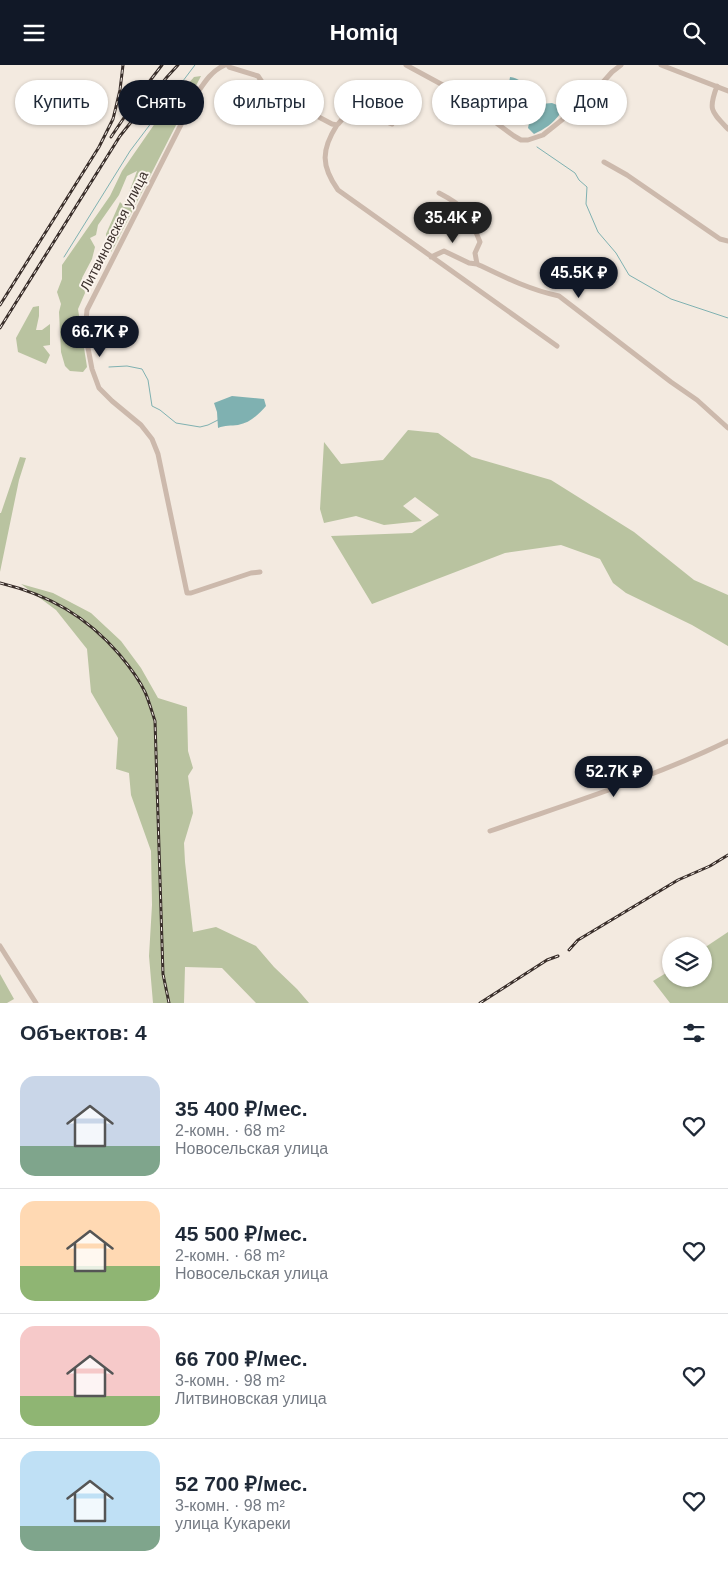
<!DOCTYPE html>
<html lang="ru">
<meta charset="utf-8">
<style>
:root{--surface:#fff;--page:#f6f6f7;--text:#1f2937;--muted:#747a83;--line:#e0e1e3;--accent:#111827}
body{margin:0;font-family:Arial,sans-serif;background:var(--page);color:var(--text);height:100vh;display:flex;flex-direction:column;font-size:19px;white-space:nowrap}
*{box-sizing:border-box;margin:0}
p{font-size:16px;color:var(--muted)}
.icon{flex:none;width:28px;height:28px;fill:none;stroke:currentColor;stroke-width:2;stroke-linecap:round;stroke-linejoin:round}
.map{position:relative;height:938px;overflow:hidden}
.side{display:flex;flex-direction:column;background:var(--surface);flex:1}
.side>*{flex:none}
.banner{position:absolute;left:15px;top:15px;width:699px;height:45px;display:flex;gap:10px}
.fabs{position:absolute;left:662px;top:872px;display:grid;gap:10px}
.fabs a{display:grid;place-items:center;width:50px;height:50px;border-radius:50%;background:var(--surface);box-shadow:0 1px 4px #0004;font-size:25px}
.price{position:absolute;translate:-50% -42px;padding:0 11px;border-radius:18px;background:var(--accent);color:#fff;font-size:16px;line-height:32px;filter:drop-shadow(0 1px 2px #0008)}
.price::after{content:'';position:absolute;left:50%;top:30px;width:15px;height:11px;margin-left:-8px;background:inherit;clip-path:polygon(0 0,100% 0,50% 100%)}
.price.active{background:#222;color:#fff}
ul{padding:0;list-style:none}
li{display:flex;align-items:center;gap:15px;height:125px;padding:0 20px}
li+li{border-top:1px solid var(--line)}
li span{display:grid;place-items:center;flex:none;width:140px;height:100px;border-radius:15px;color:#555}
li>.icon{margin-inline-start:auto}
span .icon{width:60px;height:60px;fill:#fffc;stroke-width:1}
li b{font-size:21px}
h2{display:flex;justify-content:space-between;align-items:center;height:60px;padding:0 20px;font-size:21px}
.chip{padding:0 18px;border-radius:22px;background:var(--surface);box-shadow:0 1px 4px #0004;font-size:18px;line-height:45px}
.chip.active{background:var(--accent);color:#fff}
header{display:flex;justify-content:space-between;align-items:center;height:65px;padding:0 20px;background:var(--accent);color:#fff;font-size:22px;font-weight:800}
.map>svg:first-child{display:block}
</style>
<header><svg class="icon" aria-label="menu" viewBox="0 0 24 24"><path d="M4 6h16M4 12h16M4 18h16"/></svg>Homiq<svg class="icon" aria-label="search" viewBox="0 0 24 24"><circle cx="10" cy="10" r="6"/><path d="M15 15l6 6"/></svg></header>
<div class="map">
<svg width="728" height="938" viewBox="0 0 728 938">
<rect width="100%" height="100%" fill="#f3eae0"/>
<!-- green -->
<path fill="#b9c3a0" d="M 201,11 L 114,182 L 93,218 L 94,209 L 106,183 L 106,169 L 120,137 L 124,141 L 137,106 L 127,111 L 119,130 L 98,160 L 96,170 L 90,173 L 95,182 L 92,194 L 82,213 L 85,228 L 78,244 L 87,302 L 83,307 L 70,306 L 65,301 L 61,287 L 59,247 L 61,239 L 57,227 L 62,214 L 62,200 L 110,131 L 122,106 L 158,54 L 194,12 Z
M 39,241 L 39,251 L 36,265 L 42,265 L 50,259 L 50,280 L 43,281 L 50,290 L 46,299 L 18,287 L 16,273 L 33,242 Z
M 408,365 L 438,368 L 472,392 L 551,415 L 634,467 L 694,515 L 728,530 L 728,581 L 692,560 L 626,528 L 613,518 L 600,494 L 561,480 L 505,488 L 372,539 L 331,471 L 412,468 L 439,450 L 415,432 L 403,441 L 422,456 L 384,460 L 356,451 L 324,458 L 320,444 L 324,377 L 341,399 L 383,395 Z
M 20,392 L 26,393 L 19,415 L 0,507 L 0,448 L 1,448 Z
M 21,519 L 53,528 L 91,548 L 121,576 L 141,603 L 158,633 L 187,642 L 188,686 L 193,703 L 188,711 L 193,748 L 184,778 L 185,797 L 193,867 L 216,862 L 256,881 L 274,902 L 297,924 L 309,938 L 256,938 L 222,903 L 185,902 L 184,938 L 153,938 L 149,891 L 152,840 L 151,786 L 131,730 L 129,708 L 116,704 L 118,673 L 91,627 L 87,584 L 56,545 Z
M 728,867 L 728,938 L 670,938 L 653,916 L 671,905 L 671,914 L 704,914 L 704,883 Z
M 0,909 L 14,934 L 7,938 L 0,938 Z"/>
<!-- water -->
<path fill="#7fb1b1" d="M 510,12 C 518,13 526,19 532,25 C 535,28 538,35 541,39 L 552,38 L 557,40 L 560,49 C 552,59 545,64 534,69 L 528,63 L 530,53 L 527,48 L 519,41 L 516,26 L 509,18 Z
M 232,331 L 264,334 L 266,341 C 258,350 250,358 238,360 C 231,361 225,360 218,363 L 217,347 L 214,338 Z"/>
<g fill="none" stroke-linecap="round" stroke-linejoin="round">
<!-- stream -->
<path stroke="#7fb1b1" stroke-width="1" d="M 537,82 L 575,108 L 579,115 L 587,122 L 586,139 L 598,167 L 616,188 L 629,210 L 671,234 L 728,253
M 64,192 L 130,86 L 195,0
M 109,302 L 127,301 L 142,304 L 148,315 L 152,341 L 160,345 L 176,358 L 200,362 L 208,360 L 218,355"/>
<!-- minor -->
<path stroke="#ccb9ac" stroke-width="5" d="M 225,0 C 211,6 204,18 196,30 L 87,245 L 85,267 L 92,304 L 99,323 L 112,336 L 141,360 L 152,374 L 158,389 L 187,528 L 191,528 L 251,508 L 260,507
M 228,0 L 229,2 L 258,11 L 264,20 L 279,31 L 332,59 L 337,60 C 341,57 344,50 349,48 C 356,44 384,56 392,59
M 406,0 L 452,25 L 514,71 L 521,75 L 528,75 L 543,70 L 588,34 L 612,7 L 621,0
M 661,0 L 728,26
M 717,21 C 708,45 711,46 728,64
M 337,60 C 321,85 321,101 338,125 L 557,281
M 604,97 L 627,110 L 720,174 L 728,176
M 439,128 C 468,143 468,148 480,177 L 475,188 L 477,199 C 504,212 530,225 559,231 L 671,317 L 697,335 L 728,363
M 431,192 L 444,186 L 469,198 L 477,199
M 490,766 C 570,738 652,713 728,676
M 0,881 L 36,938"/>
<!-- rail casing -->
<g stroke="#3a2f2b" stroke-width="3">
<path id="rail" d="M 111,72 L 142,26 L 162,0
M 0,240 L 99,82 L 113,54 L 120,25 L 123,0
M 0,263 L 120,71 L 167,12 L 178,0
M 0,518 C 49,530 86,551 119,589 C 129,601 139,614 145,627 C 149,636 152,647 155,656 L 163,909 L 169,938
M 569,885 L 578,875 L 678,815 L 710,801 L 728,790
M 480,938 L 547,895 L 558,891"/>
</g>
<!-- rail -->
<use href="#rail" stroke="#fbf4ed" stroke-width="1" stroke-dasharray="4" stroke-linecap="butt"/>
</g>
<g text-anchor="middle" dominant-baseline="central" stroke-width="4" stroke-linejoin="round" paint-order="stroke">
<!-- street labels -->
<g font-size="14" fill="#3a2f2b" stroke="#fbf4ed">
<text transform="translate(114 166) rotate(-63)">Литвиновская улица</text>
</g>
</g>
</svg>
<div class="fabs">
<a><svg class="icon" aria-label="layers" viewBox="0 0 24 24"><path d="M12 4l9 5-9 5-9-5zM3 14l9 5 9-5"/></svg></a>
</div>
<b class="price active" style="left:453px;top:179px">35.4K ₽</b>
<b class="price" style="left:579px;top:234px">45.5K ₽</b>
<b class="price" style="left:100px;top:293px">66.7K ₽</b>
<b class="price" style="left:614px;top:733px">52.7K ₽</b>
<div class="banner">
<a class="chip">Купить</a>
<a class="chip active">Снять</a>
<a class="chip">Фильтры</a>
<a class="chip">Новое</a>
<a class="chip">Квартира</a>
<a class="chip">Дом</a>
</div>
</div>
<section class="side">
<h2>Объектов: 4<svg class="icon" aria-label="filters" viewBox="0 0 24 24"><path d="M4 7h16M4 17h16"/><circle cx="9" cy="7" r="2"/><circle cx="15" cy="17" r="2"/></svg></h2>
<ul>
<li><span style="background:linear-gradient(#c9d6e8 70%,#7fa58c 0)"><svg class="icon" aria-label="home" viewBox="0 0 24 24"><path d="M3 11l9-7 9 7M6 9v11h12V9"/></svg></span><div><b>35 400 ₽/мес.</b><p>2-комн. · 68 m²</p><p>Новосельская улица</p></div><svg class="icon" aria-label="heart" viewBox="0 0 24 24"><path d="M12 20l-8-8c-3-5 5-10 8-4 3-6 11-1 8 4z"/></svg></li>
<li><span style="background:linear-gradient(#ffd9b3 65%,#8fb573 0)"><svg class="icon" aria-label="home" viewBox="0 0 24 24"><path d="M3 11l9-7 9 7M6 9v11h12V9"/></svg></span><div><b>45 500 ₽/мес.</b><p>2-комн. · 68 m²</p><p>Новосельская улица</p></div><svg class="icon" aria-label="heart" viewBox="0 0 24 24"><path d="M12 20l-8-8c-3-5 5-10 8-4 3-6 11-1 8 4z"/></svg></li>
<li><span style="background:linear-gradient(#f6c9c9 70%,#8fb573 0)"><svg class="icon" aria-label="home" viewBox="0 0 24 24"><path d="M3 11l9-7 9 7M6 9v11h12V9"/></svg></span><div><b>66 700 ₽/мес.</b><p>3-комн. · 98 m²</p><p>Литвиновская улица</p></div><svg class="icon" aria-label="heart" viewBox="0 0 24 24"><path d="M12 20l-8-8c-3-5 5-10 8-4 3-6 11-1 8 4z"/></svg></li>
<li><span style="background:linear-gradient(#bfe0f5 75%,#7fa58c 0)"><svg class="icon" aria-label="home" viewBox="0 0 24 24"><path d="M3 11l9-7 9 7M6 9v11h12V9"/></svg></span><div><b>52 700 ₽/мес.</b><p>3-комн. · 98 m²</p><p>улица Кукареки</p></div><svg class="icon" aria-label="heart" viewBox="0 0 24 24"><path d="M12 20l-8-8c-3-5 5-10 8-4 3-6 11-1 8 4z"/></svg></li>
</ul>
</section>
